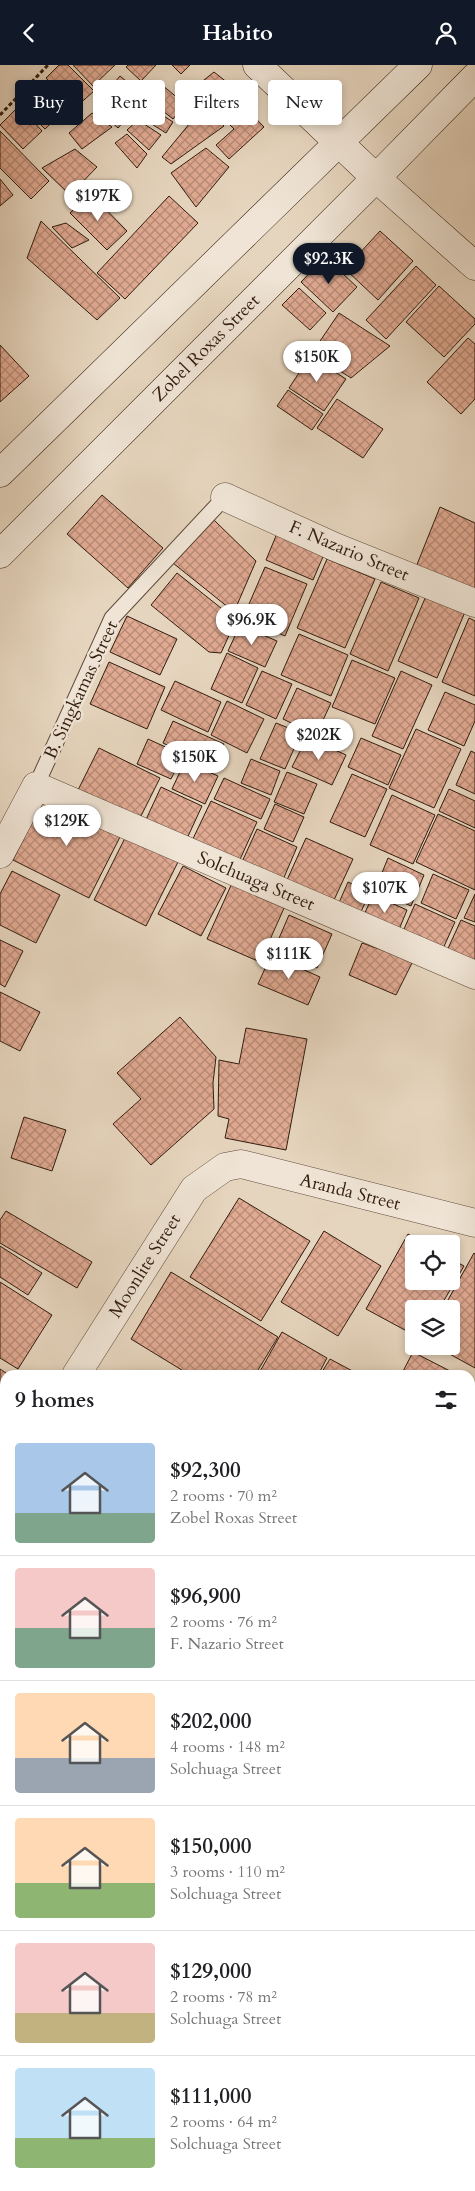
<!DOCTYPE html>
<meta charset="utf-8">
<style>
:root{--surface:#fff;--page:#f6f6f6;--text:#202124;--muted:#757577;--line:#e0e0e0;--accent:#111827}
body{margin:0;font-family:Cardo,serif;background:var(--page);color:var(--text);height:100vh;display:flex;flex-direction:column;font-size:19px;white-space:nowrap}
*{box-sizing:border-box;margin:0}
p{font-size:16px;color:var(--muted)}
.icon{flex:none;width:28px;height:28px;fill:none;stroke:currentColor;stroke-width:2;stroke-linecap:round;stroke-linejoin:round}
.map{position:relative;flex:1;overflow:hidden}
.side{position:absolute;left:0px;top:1305px;width:475px;height:821px;display:flex;flex-direction:column;background:var(--surface);border-radius:15px 15px 0 0;box-shadow:0 2px 8px #0003}
.side>*{flex:none}
.top-card{position:absolute;left:15px;top:15px;width:445px;height:45px;display:flex;gap:10px}
.buttons{position:absolute;left:405px;top:1170px;display:grid;gap:10px}
.buttons a{display:grid;place-items:center;width:55px;height:55px;border-radius:5px;background:var(--surface);box-shadow:0 2px 8px #0003;font-size:25px}
.price{position:absolute;translate:-50% -42px;padding:0 11px;border-radius:18px;background:#fff;color:#222;font-size:16px;line-height:32px;filter:drop-shadow(0 1px 2px #0008)}
.price::after{content:'';position:absolute;left:50%;top:30px;width:15px;height:11px;margin-left:-8px;background:inherit;clip-path:polygon(0 0,100% 0,50% 100%)}
.price.active{background:var(--accent);color:#fff}
ul{padding:0;list-style:none}
li{display:flex;align-items:center;gap:15px;height:125px;padding:0 15px}
li+li{border-top:1px solid var(--line)}
li span{display:grid;place-items:center;flex:none;width:140px;height:100px;border-radius:5px;color:#555}
li>.icon{margin-inline-start:auto}
span .icon{width:60px;height:60px;fill:#fffc;stroke-width:1}
li b{font-size:21px}
h2{display:flex;justify-content:space-between;align-items:center;height:60px;padding:0 15px;font-size:21px}
.pill{padding:0 18px;border-radius:5px;background:var(--surface);box-shadow:0 2px 8px #0003;font-size:18px;line-height:45px}
.pill.active{background:var(--accent);color:#fff}
header{display:flex;justify-content:space-between;align-items:center;height:65px;padding:0 15px;background:var(--accent);color:#fff;font-size:22px;font-weight:700}
.map>svg:first-child{display:block}
</style>
<header><svg class="icon" aria-label="back" viewBox="0 0 24 24"><path d="M15 5l-7 7 7 7"/></svg>Habito<svg class="icon" aria-label="person" viewBox="0 0 24 24"><circle cx="12" cy="8" r="4"/><path d="M4 21q1-7 8-7t8 7"/></svg></header>
<div class="map">
<svg width="475" height="2126" viewBox="0 0 475 2126">
<defs>
<pattern id="building-cross-hatch" width="8" height="8" patternUnits="userSpaceOnUse" patternTransform="scale(1.25)"><rect width="8" height="8" fill="#e1aa93"/><path d="M0 0l8 8M0 8l8-8" fill="none" stroke="#b78a76"/></pattern>
</defs>
<rect width="100%" height="100%" fill="#e6d5be"/>
<filter id="stains"><feTurbulence type="fractalNoise" baseFrequency=".004" numOctaves="4"/><feColorMatrix values="0 0 0 0 .2 0 0 0 0 .09 0 0 0 0 .02 0 0 0 .5 -.17"/></filter>
<radialGradient id="worn" r=".72"><stop offset=".6" stop-color="#630" stop-opacity="0"/><stop offset="1" stop-color="#630" stop-opacity=".3"/></radialGradient>
<!-- building -->
<path fill="url(#building-cross-hatch)" stroke="#321c0e" d="M 59,0 L 68,0 L 94,26 L 75,43 L 46,13 Z
M 73,0 L 115,0 L 93,21 Z
M 128,0 L 156,0 L 141,16 L 126,2 Z
M 172,0 L 190,0 L 181,9 Z
M 214,7 L 233,22 L 218,44 L 194,23 Z
M 120,11 L 145,32 L 118,63 L 94,42 Z
M 43,15 L 69,41 L 45,64 L 19,37 Z
M 162,20 L 185,39 L 173,54 L 149,35 Z
M 240,37 L 264,62 L 229,94 L 216,80 L 234,64 L 223,53 Z
M 147,40 L 173,57 L 166,68 L 139,51 Z
M 19,41 L 42,66 L 23,84 L 0,60 Z
M 204,41 L 224,61 L 171,99 L 162,92 Z
M 92,48 L 112,62 L 82,84 L 69,68 Z
M 138,55 L 161,70 L 149,85 L 127,65 Z
M 0,66 L 49,116 L 31,134 L 0,103 Z
M 127,69 L 147,89 L 137,103 L 115,78 Z
M 206,83 L 229,102 L 196,142 L 171,108 Z
M 75,84 L 97,102 L 70,130 L 42,103 Z
M 0,114 L 13,130 L 0,141 Z
M 90,128 L 127,166 L 107,185 L 70,148 Z
M 169,131 L 198,158 L 125,234 L 97,208 Z
M 41,156 L 120,233 L 97,255 L 27,193 Z
M 66,158 L 89,175 L 72,183 L 52,162 Z
M 380,166 L 413,196 L 378,235 L 345,204 Z
M 325,192 L 357,222 L 333,247 L 301,217 Z
M 416,201 L 436,220 L 386,274 L 366,255 Z
M 439,221 L 475,254 L 475,259 L 444,292 L 406,257 Z
M 299,223 L 326,248 L 310,265 L 282,240 Z
M 339,248 L 390,281 L 351,313 L 312,288 Z
M 468,273 L 475,279 L 475,334 L 461,349 L 427,317 Z
M 0,280 L 29,311 L 0,337 Z
M 310,291 L 346,314 L 324,346 L 289,323 Z
M 288,325 L 323,349 L 312,365 L 277,341 Z
M 337,334 L 383,364 L 363,393 L 317,363 Z
M 102,430 L 163,483 L 128,523 L 67,469 Z
M 440,442 L 475,458 L 475,524 L 416,502 Z
M 214,455 L 256,496 L 234,547 L 173,498 Z
M 278,466 L 325,487 L 313,515 L 266,495 Z
M 327,494 L 375,514 L 345,583 L 297,563 Z
M 265,502 L 307,519 L 285,571 L 243,553 Z
M 177,508 L 236,555 L 221,588 L 209,587 L 151,540 Z
M 381,517 L 419,533 L 388,606 L 350,589 Z
M 426,531 L 465,547 L 437,613 L 398,596 Z
M 127,551 L 177,574 L 160,610 L 110,587 Z
M 469,553 L 475,556 L 475,631 L 442,617 Z
M 240,560 L 277,576 L 265,602 L 228,586 Z
M 299,569 L 348,590 L 331,631 L 281,610 Z
M 227,588 L 258,603 L 242,638 L 211,624 Z
M 352,595 L 395,613 L 375,659 L 332,642 Z
M 109,597 L 165,622 L 147,664 L 90,639 Z
M 262,606 L 292,619 L 276,654 L 246,640 Z
M 401,606 L 432,620 L 403,684 L 372,671 Z
M 175,616 L 221,637 L 208,667 L 161,645 Z
M 297,623 L 331,638 L 316,670 L 283,654 Z
M 445,627 L 475,640 L 475,656 L 464,681 L 428,665 Z
M 227,636 L 264,654 L 247,688 L 211,670 Z
M 173,656 L 224,679 L 214,702 L 163,678 Z
M 276,658 L 301,668 L 285,704 L 260,694 Z
M 416,664 L 461,684 L 434,743 L 389,723 Z
M 307,672 L 346,690 L 332,720 L 292,702 Z
M 361,673 L 401,690 L 388,720 L 348,702 Z
M 148,674 L 183,690 L 171,714 L 137,699 Z
M 99,683 L 160,713 L 138,757 L 77,727 Z
M 471,686 L 475,688 L 475,729 L 456,720 Z
M 251,694 L 280,706 L 271,730 L 241,718 Z
M 185,696 L 218,711 L 205,739 L 172,724 Z
M 287,707 L 317,719 L 304,749 L 274,737 Z
M 352,709 L 387,724 L 365,772 L 330,757 Z
M 224,713 L 270,734 L 261,754 L 214,734 Z
M 161,722 L 202,741 L 184,780 L 143,761 Z
M 449,724 L 475,736 L 475,763 L 439,746 Z
M 392,730 L 435,750 L 413,799 L 370,780 Z
M 45,732 L 121,770 L 89,833 L 13,795 Z
M 211,736 L 257,757 L 237,801 L 190,780 Z
M 275,739 L 304,752 L 293,777 L 264,764 Z
M 438,749 L 475,766 L 475,825 L 416,797 Z
M 257,764 L 297,782 L 282,817 L 241,799 Z
M 126,771 L 178,797 L 146,861 L 94,835 Z
M 306,773 L 353,794 L 334,835 L 287,815 Z
M 388,793 L 424,810 L 411,841 L 375,825 Z
M 183,801 L 226,823 L 201,871 L 158,849 Z
M 12,806 L 60,830 L 36,878 L 0,860 L 0,829 Z
M 433,809 L 469,825 L 456,854 L 421,838 Z
M 348,817 L 370,827 L 360,849 L 338,840 Z
M 232,818 L 285,841 L 260,897 L 207,874 Z
M 475,829 L 475,857 L 464,853 Z
M 373,830 L 407,845 L 398,867 L 363,852 Z
M 415,839 L 455,857 L 441,888 L 401,871 Z
M 289,850 L 332,869 L 317,903 L 274,885 Z
M 461,855 L 475,861 L 475,904 L 445,890 Z
M 0,875 L 23,886 L 5,922 L 0,919 Z
M 362,878 L 413,896 L 396,930 L 349,910 Z
M 271,890 L 320,912 L 308,940 L 258,919 Z
M 0,927 L 40,947 L 20,986 L 0,976 Z
M 180,952 L 216,992 L 213,1018 L 214,1044 L 151,1100 L 113,1059 L 141,1034 L 117,1008 Z
M 246,963 L 307,974 L 286,1085 L 225,1073 L 229,1054 L 218,1051 L 219,995 L 239,999 Z
M 24,1052 L 66,1065 L 52,1106 L 11,1093 Z
M 239,1133 L 310,1176 L 261,1256 L 190,1212 Z
M 6,1146 L 92,1197 L 77,1223 L 0,1178 L 0,1155 Z
M 324,1166 L 381,1201 L 338,1271 L 281,1237 Z
M 408,1169 L 425,1179 L 414,1179 L 414,1216 L 451,1216 L 451,1194 L 464,1201 L 439,1244 L 414,1244 L 414,1270 L 366,1244 Z
M 0,1181 L 42,1208 L 28,1230 L 0,1212 Z
M 474,1188 L 475,1189 L 475,1303 L 435,1281 L 451,1281 L 451,1244 L 443,1244 Z
M 171,1207 L 278,1272 L 255,1310 L 190,1310 L 131,1274 Z
M 0,1217 L 52,1250 L 18,1304 L 0,1293 Z
M 282,1267 L 327,1293 L 318,1310 L 258,1310 Z
M 413,1287 L 450,1306 L 448,1310 L 401,1310 Z
M 330,1294 L 360,1310 L 320,1310 Z
M 0,1304 L 9,1310 L 5,1310 L 5,1338 L 0,1345 Z
M 475,1333 L 475,1365 L 470,1362 L 470,1343 Z
M 470,1367 L 475,1370 L 475,1430 L 470,1428 Z
M 475,1467 L 475,1527 L 470,1524 L 470,1477 Z
M 5,1492 L 5,1514 L 0,1511 L 0,1500 Z
M 0,1513 L 5,1516 L 5,1610 L 0,1607 Z
M 0,1613 L 5,1615 L 5,1717 L 0,1714 Z
M 472,1629 L 475,1630 L 475,1694 L 470,1691 L 470,1633 Z
M 470,1723 L 475,1725 L 475,1739 L 470,1748 Z
M 470,1797 L 475,1799 L 475,1861 L 470,1871 Z
M 5,1843 L 5,1926 L 0,1923 L 0,1851 Z
M 0,1977 L 5,1980 L 5,1994 L 0,2003 Z
M 5,2003 L 5,2043 L 0,2041 L 0,2012 Z
M 0,2043 L 5,2046 L 5,2121 L 21,2121 L 20,2126 L 0,2126 Z
M 470,2051 L 475,2053 L 475,2126 L 418,2126 L 421,2121 L 470,2121 Z
M 32,2121 L 326,2121 L 323,2126 L 30,2126 Z"/>
<g fill="none" stroke-linecap="round" stroke-linejoin="round">
<!-- service casing -->
<g stroke="#5f4a3a" stroke-width="17">
<path id="service" d="M 36,721 L 112,553 L 225,432"/>
</g>
<!-- minor casing -->
<g stroke="#5f4a3a" stroke-width="29">
<path id="minor" d="M 225,432 L 335,482 L 475,538
M 0,789 L 36,721 L 475,910
M 76,1310 L 194,1124 L 225,1102 L 241,1099 L 475,1158
M 0,1424 L 5,1416
M 470,1578 L 475,1581
M 0,1726 L 5,1729
M 470,1962 L 475,1952
M 470,1985 L 475,1987
M 389,2126 L 391,2121"/>
</g>
<!-- secondary casing -->
<g stroke="#321c0e" stroke-width="29">
<path id="secondary" d="M 257,0 L 376,113 L 475,201
M 0,408 L 418,0
M 0,489 L 376,113 L 475,12"/>
</g>
<!-- path -->
<path stroke="#321c0e" stroke-width="3" stroke-dasharray="4 2.5" stroke-linecap="butt" d="M 0,50 L 48,0"/>
<!-- service -->
<use href="#service" stroke="#efe4d5" stroke-width="15"/>
<!-- minor -->
<use href="#minor" stroke="#efe4d5" stroke-width="28"/>
<!-- secondary -->
<use href="#secondary" stroke="#efe4d5" stroke-width="28"/>
</g>
<g text-anchor="middle" dominant-baseline="central" stroke-width="5" stroke-linejoin="round" paint-order="stroke">
<!-- street labels -->
<g font-size="18" fill="#321c0e" stroke="#efe4d5">
<text transform="translate(206 283) rotate(-45)">Zobel Roxas Street</text>
<text transform="translate(349 486) rotate(23)">F. Nazario Street</text>
<text transform="translate(81 625) rotate(-65)">B. Singkamas Street</text>
<text transform="translate(256 816) rotate(23)">Solchuaga Street</text>
<text transform="translate(350 1127) rotate(14)">Aranda Street</text>
<text transform="translate(145 1201) rotate(-58)">Moonlite Street</text>
</g>
</g>
<rect width="100%" height="100%" filter="url(#stains)"/>
<rect width="100%" height="100%" fill="url(#worn)"/>
</svg>
<div class="buttons">
<a><svg class="icon" aria-label="locate" viewBox="0 0 24 24"><circle cx="12" cy="12" r="6"/><path d="M12 2v4M12 18v4M2 12h4M18 12h4"/></svg></a>
<a><svg class="icon" aria-label="layers" viewBox="0 0 24 24"><path d="M12 4l9 5-9 5-9-5zM3 14l9 5 9-5"/></svg></a>
</div>
<b class="price" style="left:98px;top:157px">$197K</b>
<b class="price active" style="left:329px;top:220px">$92.3K</b>
<b class="price" style="left:317px;top:318px">$150K</b>
<b class="price" style="left:252px;top:581px">$96.9K</b>
<b class="price" style="left:319px;top:696px">$202K</b>
<b class="price" style="left:195px;top:718px">$150K</b>
<b class="price" style="left:67px;top:782px">$129K</b>
<b class="price" style="left:385px;top:849px">$107K</b>
<b class="price" style="left:289px;top:915px">$111K</b>
<div class="top-card">
<a class="pill active">Buy</a>
<a class="pill">Rent</a>
<a class="pill">Filters</a>
<a class="pill">New</a>
</div>
<section class="side">
<h2>9 homes<svg class="icon" aria-label="filters" viewBox="0 0 24 24"><path d="M4 7h16M4 17h16"/><circle cx="9" cy="7" r="2"/><circle cx="15" cy="17" r="2"/></svg></h2>
<ul>
<li><span style="background:linear-gradient(#a9c7e8 70%,#7fa58c 0)"><svg class="icon" aria-label="home" viewBox="0 0 24 24"><path d="M3 11l9-7 9 7M6 9v11h12V9"/></svg></span><div><b>$92,300</b><p>2 rooms · 70 m²</p><p>Zobel Roxas Street</p></div></li>
<li><span style="background:linear-gradient(#f6c9c9 60%,#7fa58c 0)"><svg class="icon" aria-label="home" viewBox="0 0 24 24"><path d="M3 11l9-7 9 7M6 9v11h12V9"/></svg></span><div><b>$96,900</b><p>2 rooms · 76 m²</p><p>F. Nazario Street</p></div></li>
<li><span style="background:linear-gradient(#ffd9b3 65%,#9aa5b1 0)"><svg class="icon" aria-label="home" viewBox="0 0 24 24"><path d="M3 11l9-7 9 7M6 9v11h12V9"/></svg></span><div><b>$202,000</b><p>4 rooms · 148 m²</p><p>Solchuaga Street</p></div></li>
<li><span style="background:linear-gradient(#ffd9b3 65%,#8fb573 0)"><svg class="icon" aria-label="home" viewBox="0 0 24 24"><path d="M3 11l9-7 9 7M6 9v11h12V9"/></svg></span><div><b>$150,000</b><p>3 rooms · 110 m²</p><p>Solchuaga Street</p></div></li>
<li><span style="background:linear-gradient(#f6c9c9 70%,#c2b280 0)"><svg class="icon" aria-label="home" viewBox="0 0 24 24"><path d="M3 11l9-7 9 7M6 9v11h12V9"/></svg></span><div><b>$129,000</b><p>2 rooms · 78 m²</p><p>Solchuaga Street</p></div></li>
<li><span style="background:linear-gradient(#bfe0f5 70%,#8fb573 0)"><svg class="icon" aria-label="home" viewBox="0 0 24 24"><path d="M3 11l9-7 9 7M6 9v11h12V9"/></svg></span><div><b>$111,000</b><p>2 rooms · 64 m²</p><p>Solchuaga Street</p></div></li>
</ul>
</section>
</div>
